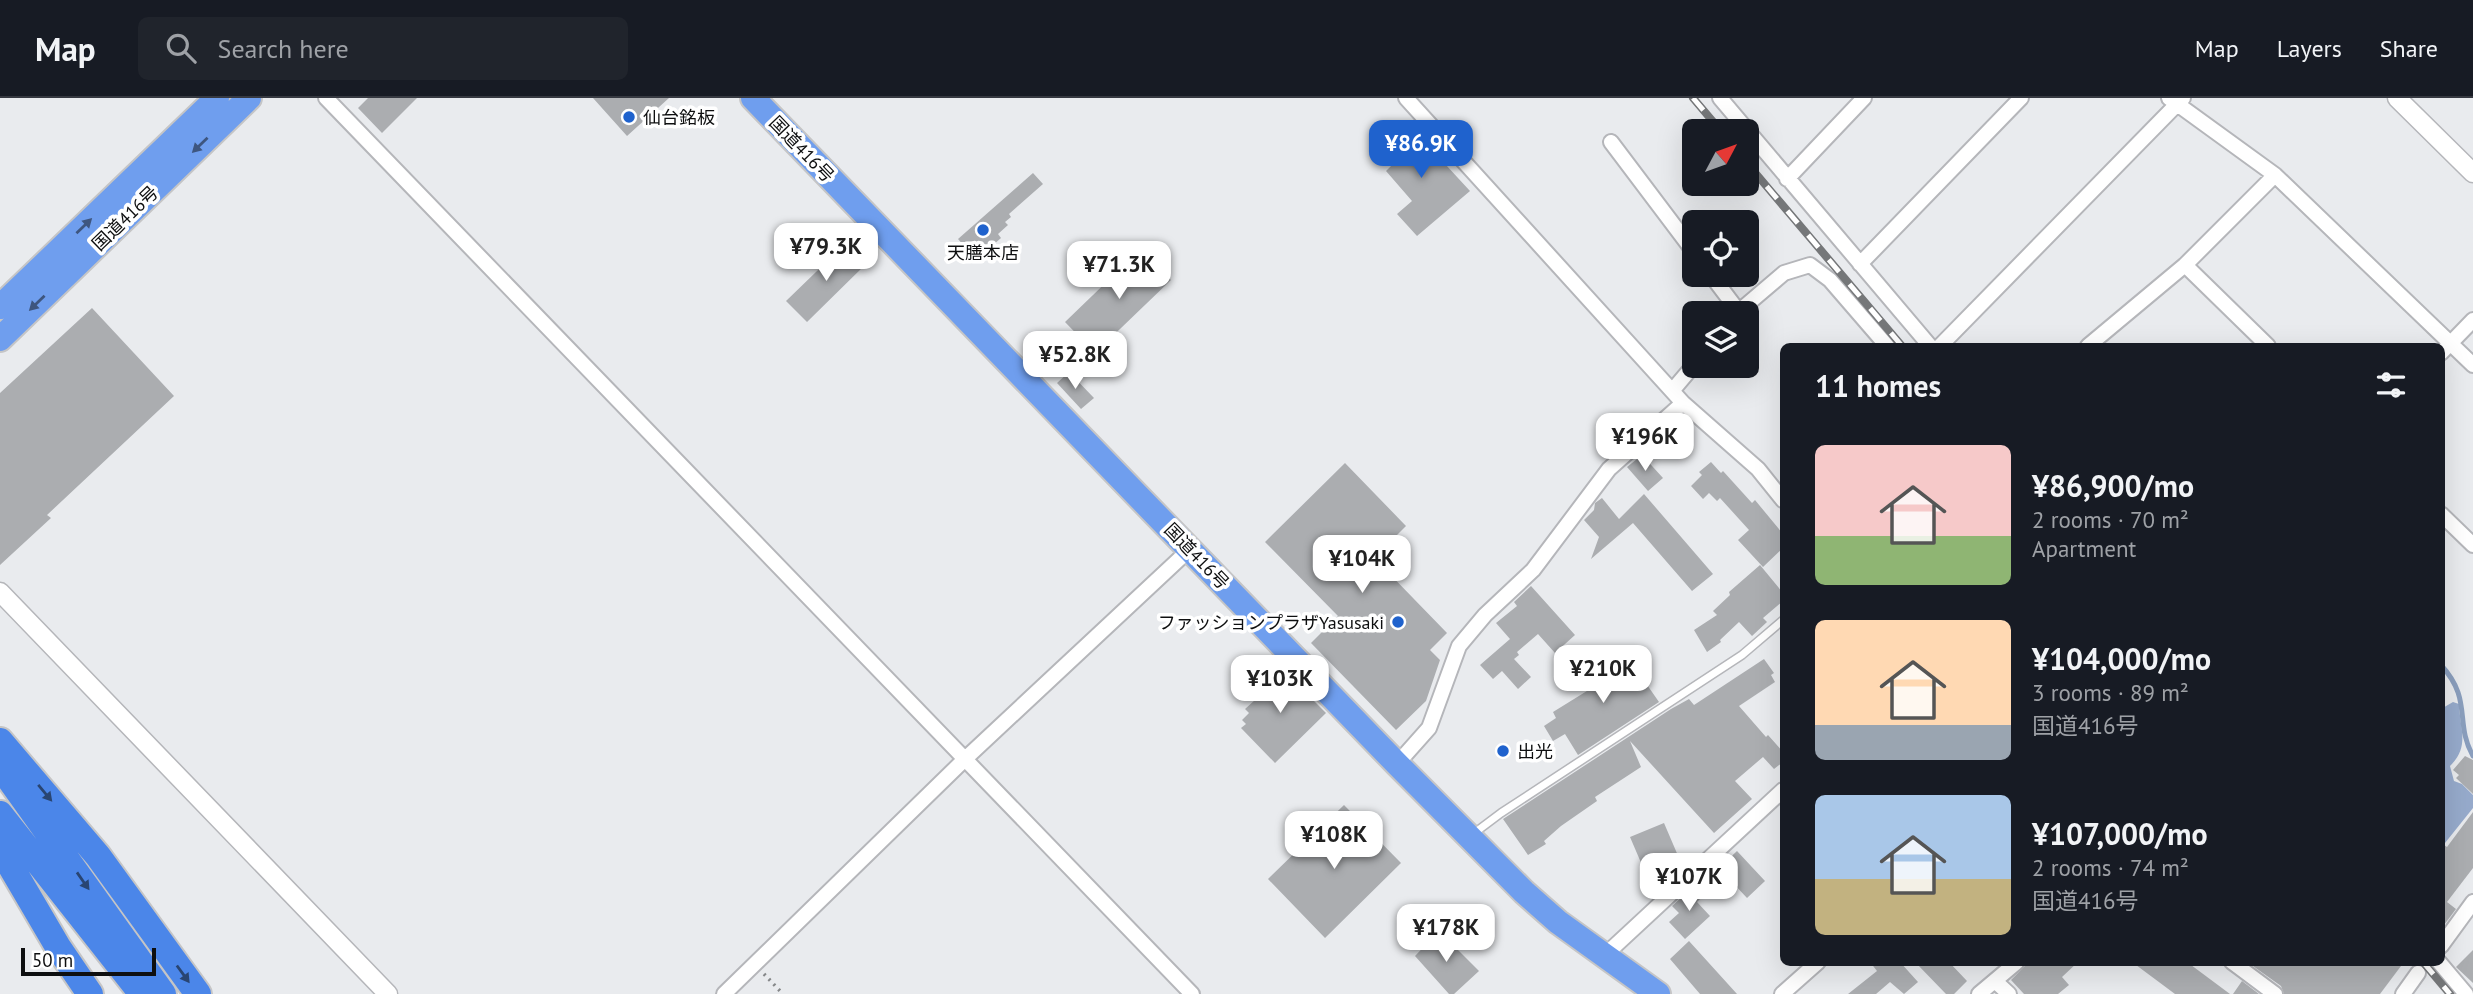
<!DOCTYPE html>
<meta charset="utf-8">
<style>
:root{--surface:#171b24;--page:#20242c;--text:#f1f3f6;--muted:#9ea1a6;--line:#363941;--accent:#1f62cd}
body{margin:0;font-family:"PT Sans","Noto Sans JP",sans-serif;background:var(--page);color:var(--text);height:100vh;display:flex;flex-direction:column;font-size:26px;white-space:nowrap}
*{box-sizing:border-box;margin:0}
p{font-size:23px;color:var(--muted)}
.icon{flex:none;width:38px;height:38px;fill:none;stroke:currentColor;stroke-width:2;stroke-linecap:round;stroke-linejoin:round}
.map{position:relative;flex:1;overflow:hidden}
.panel{position:absolute;left:1780px;top:245px;width:665px;height:623px;display:flex;flex-direction:column;background:var(--surface);border-radius:10px;box-shadow:0 7px 28px #0002}
.panel>*{flex:none}
.needle{width:46px;rotate:49deg}
.fabs{position:absolute;left:1682px;top:21px;display:grid;gap:14px}
.fabs a{display:grid;place-items:center;width:77px;height:77px;border-radius:10px;background:var(--surface);box-shadow:0 7px 28px #0002;font-size:35px}
.scale{position:absolute;left:21px;bottom:18px;width:135px;box-sizing:border-box;padding-left:7px;border:4px solid #0e0f10;border-top:0;font-size:19px;line-height:24px;white-space:nowrap;color:#0e0f10;-webkit-text-stroke:5px #fff;paint-order:stroke}
.price{position:absolute;translate:-50% -60px;padding:0 16px;border-radius:14px;background:#fff;color:#222;font-size:23px;line-height:46px;filter:drop-shadow(0 2px 4px #0008)}
.price::after{content:'';position:absolute;left:50%;top:42px;width:21px;height:16px;margin-left:-10px;background:inherit;clip-path:polygon(0 0,100% 0,50% 100%)}
.price.current{background:var(--accent);color:#fff}
ul{padding:0;list-style:none}
li{display:flex;align-items:center;gap:21px;height:175px;padding:0 35px}
li span{display:grid;place-items:center;flex:none;width:196px;height:140px;border-radius:10px;color:#555}
li>.icon{margin-inline-start:auto}
span .icon{width:84px;height:84px;fill:#fffc;stroke-width:1}
li b{font-size:30px}
h2{display:flex;justify-content:space-between;align-items:center;height:84px;padding:0 35px;font-size:30px}
header{display:flex;align-items:center;gap:42px;box-sizing:border-box;height:98px;padding:0 35px;background:var(--surface);border-bottom:2px solid var(--line)}
header strong{font-size:33px}
nav{display:flex;gap:38px;margin-inline-start:auto;font-size:24px}
.search{width:490px;height:63px;background:var(--page);display:flex;align-items:center;gap:18px;box-sizing:border-box;padding:0 24px;border-radius:10px;color:var(--muted);font-size:26px}
.map>svg:first-child{display:block}
</style>
<header>
<strong>Map</strong>
<div class="search"><svg class="icon" aria-label="search" viewBox="0 0 24 24"><circle cx="10" cy="10" r="6"/><path d="M15 15l6 6"/></svg>Search here</div>
<nav><a>Map</a><a>Layers</a><a>Share</a></nav>
</header>
<div class="map">
<svg width="2473" height="896" viewBox="0 0 2473 896">
<rect width="100%" height="100%" fill="#e9ebee"/>
<!-- forest -->
<path fill="#96aacb" d="M 2453,604 L 2459,606 C 2460,632 2470,648 2450,668 L 2454,683 L 2462,686 L 2473,697 L 2473,710 L 2441,750 L 2441,611 Z"/>
<g fill="none" stroke-linecap="round" stroke-linejoin="round">
<!-- stream -->
<path stroke="#8a9ebd" stroke-width="5" d="M 2441,567 C 2473,602 2454,624 2473,658"/>
</g>
<!-- building -->
<path fill="#abadb0" d="M 368,0 L 417,0 L 382,35 L 358,10 Z
M 593,0 L 669,0 L 627,38 Z
M 1399,26 L 1417,46 L 1422,41 L 1470,93 L 1417,138 L 1397,116 L 1412,103 L 1386,73 L 1393,66 L 1376,47 Z
M 1033,75 L 1043,86 L 1009,116 L 1011,119 L 1005,124 L 1008,127 L 998,136 L 1001,140 L 976,162 L 958,141 Z
M 846,145 L 866,166 L 807,224 L 786,203 Z
M 1148,152 L 1168,173 L 1165,176 L 1171,182 L 1095,255 L 1065,224 L 1121,170 L 1127,172 Z
M 92,210 L 174,298 L 47,417 L 51,420 L 0,467 L 0,295 Z
M 1069,274 L 1094,300 L 1081,311 L 1057,285 Z
M 1642,357 L 1663,380 L 1648,393 L 1627,369 Z
M 1711,364 L 1721,375 L 1723,373 L 1752,405 L 1755,402 L 1783,436 L 1783,450 L 1763,469 L 1738,442 L 1749,432 L 1720,400 L 1717,403 L 1709,395 L 1703,401 L 1691,388 L 1702,377 L 1699,374 Z
M 1345,365 L 1406,428 L 1387,447 L 1393,453 L 1380,466 L 1447,535 L 1430,552 L 1440,562 L 1426,603 L 1396,632 L 1311,545 L 1338,518 L 1265,444 Z
M 1644,396 L 1713,476 L 1692,493 L 1633,425 L 1591,461 L 1599,439 L 1584,422 L 1594,412 L 1595,405 L 1602,400 L 1619,421 Z
M 1760,467 L 1783,495 L 1783,503 L 1763,520 L 1767,524 L 1752,538 L 1739,524 L 1720,542 L 1721,544 L 1707,554 L 1694,532 L 1717,517 L 1713,513 L 1730,497 L 1729,494 Z
M 1531,488 L 1575,537 L 1555,555 L 1538,536 L 1517,554 L 1519,557 L 1514,561 L 1531,579 L 1518,591 L 1502,573 L 1493,581 L 1480,567 L 1510,541 L 1496,525 L 1517,508 L 1514,504 Z
M 1622,551 L 1659,604 L 1578,657 L 1565,636 L 1553,643 L 1544,628 L 1556,620 L 1553,614 L 1595,588 L 1589,578 L 1607,567 L 1604,563 Z
M 1764,561 L 1774,575 L 1771,577 L 1775,584 L 1739,608 L 1766,639 L 1768,637 L 1783,654 L 1783,664 L 1774,671 L 1763,659 L 1735,683 L 1752,701 L 1714,735 L 1630,643 L 1641,669 L 1595,699 L 1597,703 L 1561,728 L 1544,743 L 1546,746 L 1528,757 L 1503,721 L 1671,611 L 1689,601 L 1694,607 Z
M 1281,570 L 1326,615 L 1275,665 L 1241,630 L 1246,626 L 1242,622 L 1249,615 L 1245,611 L 1255,602 L 1251,599 Z
M 2465,658 L 2473,662 L 2473,696 L 2456,680 L 2459,677 L 2453,672 Z
M 1344,707 L 1401,765 L 1325,840 L 1268,781 Z
M 2473,714 L 2473,770 L 2447,804 L 2456,811 L 2441,831 L 2441,745 L 2447,749 Z
M 1664,725 L 1682,767 L 1648,781 L 1630,739 Z
M 1737,753 L 1765,783 L 1747,800 L 1719,770 Z
M 1696,786 L 1705,796 L 1697,804 L 1710,818 L 1685,841 L 1669,824 L 1679,815 L 1672,808 Z
M 1439,833 L 1479,873 L 1454,896 L 1449,896 L 1415,858 Z
M 1689,843 L 1737,896 L 1700,896 L 1670,861 Z
M 2473,852 L 2473,885 L 2456,869 Z
M 1870,864 L 1900,864 L 1918,884 L 1904,896 L 1890,884 L 1876,896 L 1848,896 L 1877,873 Z
M 1915,864 L 1949,864 L 1967,883 L 1954,896 L 1946,896 Z
M 2029,864 L 2078,864 L 2062,879 L 2069,887 L 2058,896 L 2024,896 L 2011,882 Z
M 2132,864 L 2187,864 L 2230,896 L 2175,896 Z
M 2255,864 L 2404,864 L 2380,896 L 2284,896 L 2281,888 L 2253,868 Z
M 2242,883 L 2259,896 L 2233,896 Z"/>
<g fill="none" stroke-linecap="round" stroke-linejoin="round">
<!-- service casing -->
<g stroke="#b5b6ba" stroke-width="10">
<path id="service" d="M 1473,736 L 1501,715 L 1742,557 L 1783,522"/>
</g>
<!-- minor casing -->
<g stroke="#b5b6ba" stroke-width="18">
<path id="minor" d="M 326,0 L 1192,896
M 1406,0 L 1683,305 L 1758,371 L 1783,402
M 1720,0 L 1930,248
M 2169,0 L 2275,77 L 2473,267
M 1611,44 L 1694,154
M 1787,81 L 1864,0
M 1860,166 L 2021,0
M 2185,167 L 2268,248
M 1711,177 L 1739,214
M 1737,215 L 1784,175 L 1810,167 L 1830,182 L 1887,248
M 1940,248 L 2183,0
M 2088,248 L 2185,167 L 2275,77
M 2441,255 L 2473,222
M 1672,293 L 1694,267
M 2441,416 L 2473,447
M 1397,666 L 1429,630 L 1459,548 L 1485,517 L 1533,472 L 1609,371 L 1683,305
M 2441,848 L 2473,804
M 1604,858 L 1783,692
M 2232,864 L 2275,896
M 2439,864 L 2466,896
M 1995,883 L 2009,896
M 724,896 L 965,661 L 1190,451
M 1782,896 L 1818,864
M 1979,896 L 2017,864
M 2403,896 L 2418,875"/>
</g>
<!-- tertiary casing -->
<g stroke="#b5b6ba" stroke-width="21">
<path id="tertiary" d="M 2397,0 L 2473,75
M 0,494 L 388,896"/>
</g>
<!-- trunk casing -->
<g stroke="#c5c5c6" stroke-width="28">
<path id="trunk" d="M 753,0 L 1397,666 L 1524,794 L 1558,824 L 1658,896
M 0,209 L 217,0
M 0,241 L 249,0"/>
</g>
<!-- motorway casing -->
<g stroke="#c5c5c6" stroke-width="30">
<path id="motorway" d="M 0,643 L 98,758 L 198,896
M 0,668 L 163,896
M 0,716 L 142,896
M 0,750 L 58,849 L 90,896"/>
</g>
<!-- path -->
<path stroke="#858789" stroke-width="3.5" stroke-dasharray="2 5" stroke-linecap="butt" d="M 764,876 L 783,896"/>
<!-- service -->
<use href="#service" stroke="#fff" stroke-width="7"/>
<!-- minor -->
<use href="#minor" stroke="#fff" stroke-width="14"/>
<!-- tertiary -->
<use href="#tertiary" stroke="#fff" stroke-width="18"/>
<!-- trunk -->
<use href="#trunk" stroke="#6f9eee" stroke-width="24"/>
<!-- motorway -->
<use href="#motorway" stroke="#4b86e9" stroke-width="26"/>
<!-- rail casing -->
<g stroke="#757779" stroke-width="8">
<path id="rail" d="M 1693,0 L 1721,33
M 1746,64 L 1902,248
M 2423,864 L 2450,896"/>
</g>
<!-- rail -->
<use href="#rail" stroke="#fff" stroke-width="5" stroke-dasharray="16" stroke-linecap="butt"/>
</g>
<!-- one-way arrows -->
<defs><path id="oneway-solid" d="M-6-.8H1V-3.2L6.5 0L1 3.2V.8H-6Z" transform="scale(1.75)"/></defs>
<g fill="#3e567f">
<use href="#oneway-solid" transform="translate(200 47) rotate(136)"/>
<use href="#oneway-solid" transform="translate(84 128) rotate(-44)"/>
<use href="#oneway-solid" transform="translate(37 205) rotate(136)"/>
</g>
<g fill="#294572">
<use href="#oneway-solid" transform="translate(45 695) rotate(50)"/>
<use href="#oneway-solid" transform="translate(83 783) rotate(55)"/>
<use href="#oneway-solid" transform="translate(183 876) rotate(54)"/>
</g>
<!-- markers -->
<g fill="#1f62cd" stroke="#fff" stroke-width="2.5">
<circle cx="629" cy="19" r="7"/>
<circle cx="983" cy="132" r="7"/>
<circle cx="1398" cy="524" r="7"/>
<circle cx="1503" cy="653" r="7"/>
</g>
<g text-anchor="middle" dominant-baseline="central" stroke-width="7" stroke-linejoin="round" paint-order="stroke">
<!-- poi labels -->
<g font-size="18" fill="#0e0f10" stroke="#fff" text-anchor="start">
<text x="643" y="19">仙台銘板</text>
<text x="983" y="154" text-anchor="middle">天膳本店</text>
<text x="1384" y="524" text-anchor="end">ファッションプラザYasusaki</text>
<text x="1517" y="653">出光</text>
</g>
<!-- street labels -->
<g font-size="18" fill="#0e0f10" stroke="#fff">
<text transform="translate(802 51) rotate(46)">国道416号</text>
<text transform="translate(125 120) rotate(-44)">国道416号</text>
<text transform="translate(1197 458) rotate(46)">国道416号</text>
</g>
</g>
</svg>
<div class="fabs">
<a><svg class="needle" viewBox="-14 -14 28 28"><path d="M0-13l5 13h-10z" fill="#e53935"/><path d="M0 13l5-13h-10z" fill="#9ea1a6"/></svg></a>
<a><svg class="icon" aria-label="locate" viewBox="0 0 24 24"><circle cx="12" cy="12" r="6"/><path d="M12 2v4M12 18v4M2 12h4M18 12h4"/></svg></a>
<a><svg class="icon" aria-label="layers" viewBox="0 0 24 24"><path d="M12 4l9 5-9 5-9-5zM3 14l9 5 9-5"/></svg></a>
</div>
<div class="scale">50 m</div>
<b class="price current" style="left:1421px;top:82px">¥86.9K</b>
<b class="price" style="left:826px;top:185px">¥79.3K</b>
<b class="price" style="left:1119px;top:203px">¥71.3K</b>
<b class="price" style="left:1075px;top:293px">¥52.8K</b>
<b class="price" style="left:1645px;top:375px">¥196K</b>
<b class="price" style="left:1362px;top:497px">¥104K</b>
<b class="price" style="left:1603px;top:607px">¥210K</b>
<b class="price" style="left:1280px;top:617px">¥103K</b>
<b class="price" style="left:1334px;top:773px">¥108K</b>
<b class="price" style="left:1689px;top:815px">¥107K</b>
<b class="price" style="left:1446px;top:866px">¥178K</b>
<section class="panel">
<h2>11 homes<svg class="icon" aria-label="filters" viewBox="0 0 24 24"><path d="M4 7h16M4 17h16"/><circle cx="9" cy="7" r="2"/><circle cx="15" cy="17" r="2"/></svg></h2>
<ul>
<li><span style="background:linear-gradient(#f6c9c9 65%,#8fb573 0)"><svg class="icon" aria-label="home" viewBox="0 0 24 24"><path d="M3 11l9-7 9 7M6 9v11h12V9"/></svg></span><div><b>¥86,900/mo</b><p>2 rooms · 70 m²</p><p>Apartment</p></div></li>
<li><span style="background:linear-gradient(#ffd9b3 75%,#9aa5b1 0)"><svg class="icon" aria-label="home" viewBox="0 0 24 24"><path d="M3 11l9-7 9 7M6 9v11h12V9"/></svg></span><div><b>¥104,000/mo</b><p>3 rooms · 89 m²</p><p>国道416号</p></div></li>
<li><span style="background:linear-gradient(#a9c7e8 60%,#c2b280 0)"><svg class="icon" aria-label="home" viewBox="0 0 24 24"><path d="M3 11l9-7 9 7M6 9v11h12V9"/></svg></span><div><b>¥107,000/mo</b><p>2 rooms · 74 m²</p><p>国道416号</p></div></li>
</ul>
</section>
</div>
